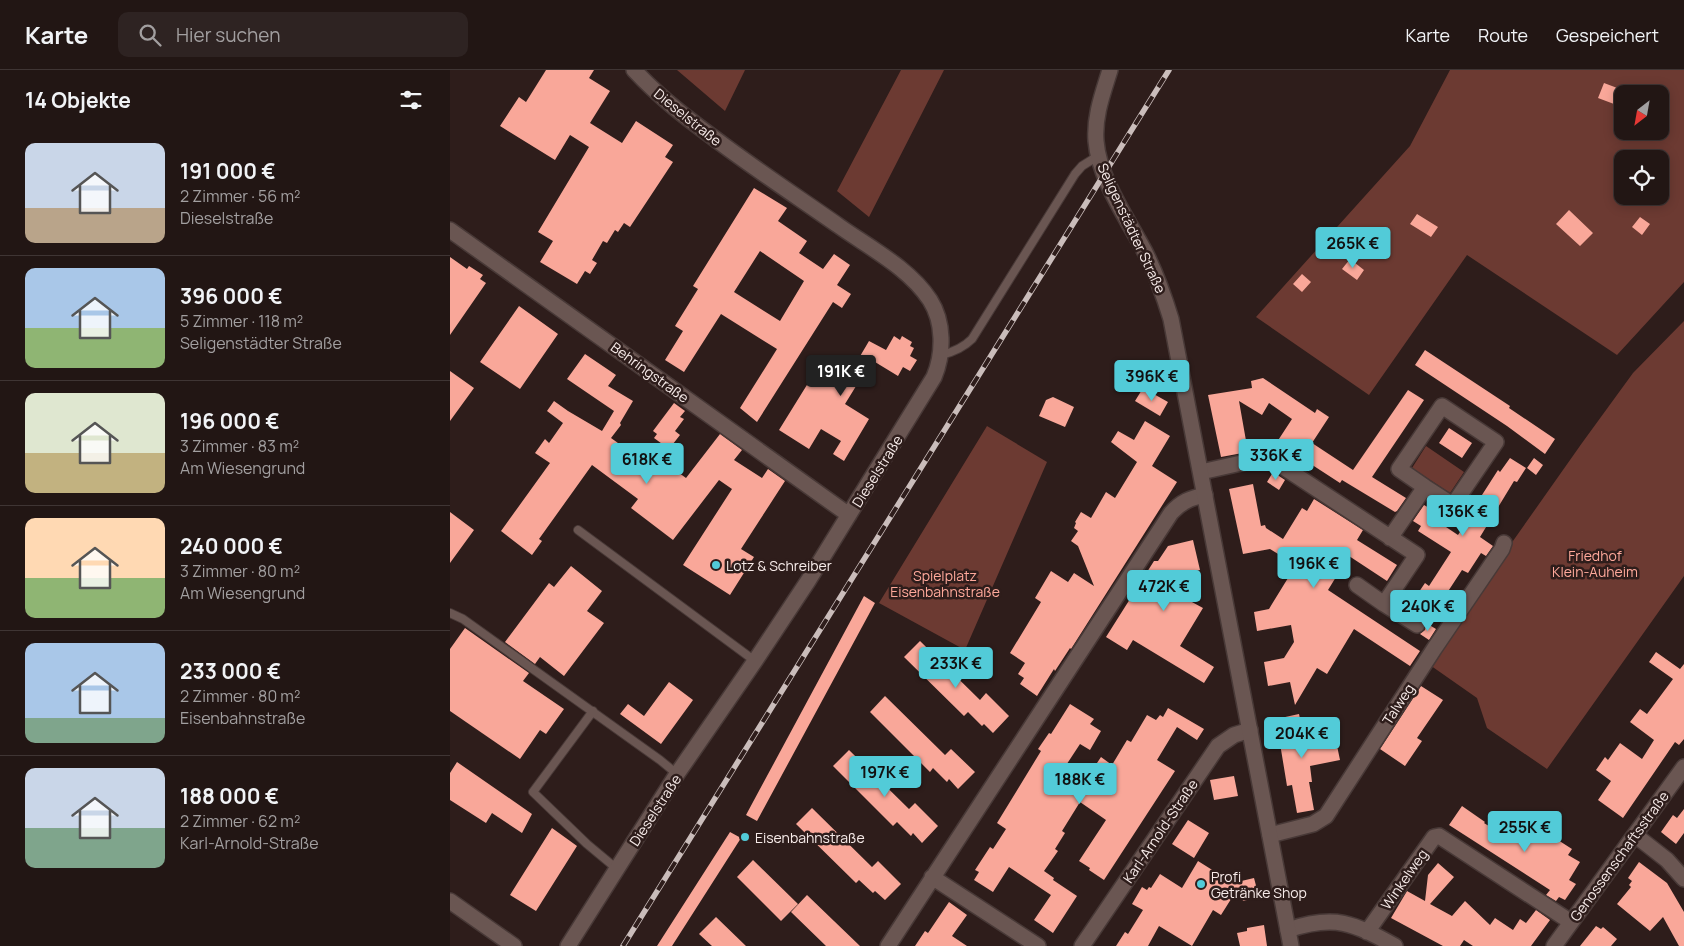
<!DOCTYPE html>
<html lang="de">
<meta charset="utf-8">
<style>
:root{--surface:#221614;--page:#2e2322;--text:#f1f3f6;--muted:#a29fa0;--line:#3f3534;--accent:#52cbd8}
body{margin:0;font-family:Manrope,sans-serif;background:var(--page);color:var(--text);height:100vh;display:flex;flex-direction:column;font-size:19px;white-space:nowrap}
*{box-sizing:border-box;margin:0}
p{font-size:16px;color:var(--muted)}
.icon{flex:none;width:28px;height:28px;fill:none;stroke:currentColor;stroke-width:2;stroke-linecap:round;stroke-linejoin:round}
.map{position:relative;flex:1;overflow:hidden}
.panel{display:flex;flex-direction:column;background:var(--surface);width:450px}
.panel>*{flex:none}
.needle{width:32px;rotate:211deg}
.tools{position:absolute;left:1164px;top:15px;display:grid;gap:10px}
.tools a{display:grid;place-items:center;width:55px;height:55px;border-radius:10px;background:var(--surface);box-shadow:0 2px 12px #0003,0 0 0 1px var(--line);font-size:25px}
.price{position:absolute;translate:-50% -42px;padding:0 11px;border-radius:5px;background:var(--accent);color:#111;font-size:16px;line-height:32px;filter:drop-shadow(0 1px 2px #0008)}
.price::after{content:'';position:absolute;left:50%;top:30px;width:15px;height:11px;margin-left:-8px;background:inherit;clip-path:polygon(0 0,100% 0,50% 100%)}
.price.selected{background:#222;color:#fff}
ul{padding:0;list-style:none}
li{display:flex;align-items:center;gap:15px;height:125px;padding:0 25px}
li+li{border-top:1px solid var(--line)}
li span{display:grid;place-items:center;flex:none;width:140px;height:100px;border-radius:10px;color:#555}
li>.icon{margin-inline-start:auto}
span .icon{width:60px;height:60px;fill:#fffc;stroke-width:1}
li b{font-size:21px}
h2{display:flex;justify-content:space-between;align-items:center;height:60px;padding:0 25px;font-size:21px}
header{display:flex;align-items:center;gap:30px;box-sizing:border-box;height:70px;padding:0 25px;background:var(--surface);border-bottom:1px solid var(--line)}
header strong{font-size:24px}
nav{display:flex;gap:28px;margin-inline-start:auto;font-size:18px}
.search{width:350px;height:45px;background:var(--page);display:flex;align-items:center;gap:12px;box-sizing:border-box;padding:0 18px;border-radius:10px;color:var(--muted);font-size:19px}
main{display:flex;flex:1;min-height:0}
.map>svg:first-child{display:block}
</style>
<header>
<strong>Karte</strong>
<div class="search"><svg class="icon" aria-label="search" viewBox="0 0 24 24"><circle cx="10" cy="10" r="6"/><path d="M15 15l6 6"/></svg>Hier suchen</div>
<nav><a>Karte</a><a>Route</a><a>Gespeichert</a></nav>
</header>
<main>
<section class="panel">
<h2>14 Objekte<svg class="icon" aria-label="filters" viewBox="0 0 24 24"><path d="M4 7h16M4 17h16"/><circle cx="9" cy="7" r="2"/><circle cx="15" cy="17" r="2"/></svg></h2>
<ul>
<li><span style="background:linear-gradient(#c9d6e8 65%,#b9a48a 0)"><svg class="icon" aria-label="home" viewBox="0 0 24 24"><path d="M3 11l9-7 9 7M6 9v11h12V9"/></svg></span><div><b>191 000 €</b><p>2 Zimmer · 56 m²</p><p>Dieselstraße</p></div></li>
<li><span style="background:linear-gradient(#a9c7e8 60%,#8fb573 0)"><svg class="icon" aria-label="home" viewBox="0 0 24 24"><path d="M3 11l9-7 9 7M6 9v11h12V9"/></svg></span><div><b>396 000 €</b><p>5 Zimmer · 118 m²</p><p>Seligenstädter Straße</p></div></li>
<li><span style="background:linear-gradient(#dfe7d0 60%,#c2b280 0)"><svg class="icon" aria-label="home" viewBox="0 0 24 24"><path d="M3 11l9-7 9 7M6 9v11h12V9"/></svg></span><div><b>196 000 €</b><p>3 Zimmer · 83 m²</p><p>Am Wiesengrund</p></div></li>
<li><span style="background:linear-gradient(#ffd9b3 60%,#8fb573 0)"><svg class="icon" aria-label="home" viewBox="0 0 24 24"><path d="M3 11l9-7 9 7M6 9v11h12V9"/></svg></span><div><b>240 000 €</b><p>3 Zimmer · 80 m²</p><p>Am Wiesengrund</p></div></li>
<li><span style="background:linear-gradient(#a9c7e8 75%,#7fa58c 0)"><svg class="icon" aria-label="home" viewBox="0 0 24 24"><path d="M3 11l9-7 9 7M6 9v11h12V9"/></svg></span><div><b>233 000 €</b><p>2 Zimmer · 80 m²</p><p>Eisenbahnstraße</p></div></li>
<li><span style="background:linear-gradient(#c9d6e8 60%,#7fa58c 0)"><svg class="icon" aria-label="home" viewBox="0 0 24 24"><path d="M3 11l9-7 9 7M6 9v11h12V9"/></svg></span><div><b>188 000 €</b><p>2 Zimmer · 62 m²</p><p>Karl-Arnold-Straße</p></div></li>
</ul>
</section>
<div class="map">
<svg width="1234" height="876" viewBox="0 0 1234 876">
<rect width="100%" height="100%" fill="#2e1d1b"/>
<!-- green -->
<path fill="#6c3a32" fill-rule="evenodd" d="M 227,0 L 295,0 L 275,41 Z
M 451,0 L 494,0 L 419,147 L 387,121 Z
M 1000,0 L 1234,0 L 1234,212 L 1167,285 L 1017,185 L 919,325 L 806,247 L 960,76 ZM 1172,24 L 1210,24 L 1210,61 L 1172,61 ZM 1172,89 L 1210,89 L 1210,126 L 1172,126 Z
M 1234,251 L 1234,506 L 1097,699 L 1037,658 L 1027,628 L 977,593 L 1132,373 L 1183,303 Z
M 537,356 L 597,392 L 515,580 L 429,533 Z
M 976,376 L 1014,402 L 1000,423 L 962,398 Z"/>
<!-- building -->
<path fill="#f9a799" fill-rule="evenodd" d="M 96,0 L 144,0 L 139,8 L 160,21 L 140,53 L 172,73 L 186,51 L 223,75 L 215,87 L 223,92 L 180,157 L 174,153 L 168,162 L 165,160 L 157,173 L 153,171 L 142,190 L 147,193 L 140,204 L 135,201 L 127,214 L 90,192 L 103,171 L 88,162 L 139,77 L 120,65 L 105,90 L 50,56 L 69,27 L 76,32 Z
M 1154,13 L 1170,19 L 1164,34 L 1148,28 Z
M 304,118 L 337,138 L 328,151 L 357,171 L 349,183 L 373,199 L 384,184 L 400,195 L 387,215 L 401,224 L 392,238 L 383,232 L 307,352 L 290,338 L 327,279 L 271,244 L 234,302 L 215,290 L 233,261 L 225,256 L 248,219 L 243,216 ZM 310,181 L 354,211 L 330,251 L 284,222 Z
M 1119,140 L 1143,163 L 1130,176 L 1106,154 Z
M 967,144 L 988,157 L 981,167 L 960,154 Z
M 1190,147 L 1200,154 L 1192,165 L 1182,157 Z
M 0,187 L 17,199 L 19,196 L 33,205 L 30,209 L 36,213 L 0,265 Z
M 900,189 L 914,200 L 907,210 L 892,199 Z
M 852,204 L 861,212 L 852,222 L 843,214 Z
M 69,236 L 108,264 L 70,319 L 30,292 Z
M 444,266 L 450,270 L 452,266 L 462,272 L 460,276 L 464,278 L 460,286 L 467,290 L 460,301 L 453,297 L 448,306 L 425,292 L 414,309 L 411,308 L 395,334 L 419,349 L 394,391 L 383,384 L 391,371 L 371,359 L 359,379 L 329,360 L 373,289 L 399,305 L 419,271 L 436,280 Z
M 975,280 L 1060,336 L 1059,338 L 1105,369 L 1095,384 L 1057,356 L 965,295 Z
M 135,284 L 166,305 L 158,316 L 183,331 L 170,353 L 171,355 L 161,368 L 196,393 L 203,384 L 236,408 L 270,364 L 292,380 L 284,390 L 312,408 L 318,399 L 335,411 L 291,479 L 304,487 L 280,525 L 233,495 L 282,419 L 269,410 L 223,470 L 181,438 L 188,429 L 142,395 L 89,469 L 92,471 L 82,485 L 51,461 L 100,393 L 85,383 L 95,369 L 99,373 L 113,353 L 97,341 L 104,331 L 118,341 L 152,361 L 164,341 L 117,309 Z
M 0,301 L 24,318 L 0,351 Z
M 813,308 L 865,343 L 867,339 L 879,347 L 862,373 L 903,400 L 958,320 L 974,330 L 922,407 L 956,428 L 947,441 L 945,442 L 892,410 L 890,413 L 850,387 L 845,394 L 833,386 L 836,382 L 825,375 L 842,349 L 819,333 L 812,345 L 789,331 L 798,382 L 771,387 L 758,325 L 802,318 L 801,311 Z
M 693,318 L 718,332 L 710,346 L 685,331 Z
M 603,327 L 624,337 L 615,357 L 589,346 L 596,330 Z
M 224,333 L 235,341 L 230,347 L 234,349 L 225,361 L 230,365 L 219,379 L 204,368 L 207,364 L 203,361 Z
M 695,351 L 720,366 L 702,396 L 727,412 L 621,579 L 620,578 L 605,601 L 604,599 L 587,626 L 570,614 L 574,608 L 568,604 L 575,593 L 560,583 L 591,532 L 585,528 L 601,501 L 618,512 L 624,503 L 644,516 L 628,476 L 621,471 L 628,461 L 624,458 L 626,453 L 625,452 L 631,442 L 641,448 L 656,422 L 665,428 L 687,392 L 661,372 L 668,361 L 684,370 Z
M 999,358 L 1022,373 L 1012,388 L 989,373 Z
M 1060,388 L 1076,398 L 1067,412 L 1064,411 L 1030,467 L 1043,476 L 1036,486 L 1031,483 L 1018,503 L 1012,500 L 995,526 L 991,523 L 973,548 L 958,538 L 975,513 L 979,516 L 1001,482 L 968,461 L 971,456 L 963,451 L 974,435 L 981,439 L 978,445 L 1008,465 L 1024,440 L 1023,439 L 1048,400 L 1050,402 Z
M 1084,388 L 1093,395 L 1086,405 L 1077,398 Z
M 823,402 L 835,410 L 829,420 L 817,412 Z
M 803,414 L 811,456 L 815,455 L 816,458 L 833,469 L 852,438 L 857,441 L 864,429 L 913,460 L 907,470 L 947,495 L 937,511 L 899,486 L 878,520 L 970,581 L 960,596 L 904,559 L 877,604 L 867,598 L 845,635 L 840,612 L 818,616 L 814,592 L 834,588 L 844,572 L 841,555 L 807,561 L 804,542 L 819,539 L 846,495 L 820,479 L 793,484 L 779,419 Z
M 0,442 L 24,460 L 0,493 Z
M 743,470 L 750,500 L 726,505 L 729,525 L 753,538 L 730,576 L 764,597 L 754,613 L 683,570 L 677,580 L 656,567 L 704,491 L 708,491 L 718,476 Z
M 121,496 L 152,521 L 137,541 L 154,553 L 114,606 L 90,587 L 85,594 L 55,572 L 99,513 L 104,517 Z
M 414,526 L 425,533 L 307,751 L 296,745 Z
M 976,553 L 986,559 L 979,570 L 970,564 L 975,560 Z
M 15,558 L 79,603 L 73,611 L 114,639 L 96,664 L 90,660 L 70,689 L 0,641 L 0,579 Z
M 470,571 L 530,630 L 536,623 L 559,646 L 543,663 L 534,654 L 532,656 L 518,642 L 514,646 L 454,587 Z
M 1206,582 L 1230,599 L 1234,594 L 1234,669 L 1229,675 L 1225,672 L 1173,748 L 1148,730 L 1161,711 L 1146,700 L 1155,687 L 1158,690 L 1170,673 L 1192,689 L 1204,670 L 1180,652 L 1190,639 L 1197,644 L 1223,609 L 1199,592 Z
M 219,612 L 243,630 L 211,674 L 170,644 L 178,634 L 194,646 Z
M 971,616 L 993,630 L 967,668 L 972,671 L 955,696 L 930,679 Z
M 435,626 L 495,685 L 501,679 L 525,702 L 508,719 L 499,709 L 497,712 L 483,698 L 480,702 L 420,642 Z
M 620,634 L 644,649 L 640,654 L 651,661 L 640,680 L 630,674 L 609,706 L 629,720 L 651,687 L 662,695 L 677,670 L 681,672 L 697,645 L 706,650 L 710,645 L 713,647 L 718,638 L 754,659 L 747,670 L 727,657 L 707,690 L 725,701 L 654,810 L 639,800 L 640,798 L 629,791 L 656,750 L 630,732 L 612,761 L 615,763 L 605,779 L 608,781 L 594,801 L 604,808 L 603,810 L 627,826 L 603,863 L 584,850 L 601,825 L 559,797 L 543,822 L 524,810 L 529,802 L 525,800 L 540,777 L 543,779 L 556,759 L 547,753 L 591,681 L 588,679 L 599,663 L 601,664 Z
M 849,644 L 856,677 L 886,671 L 890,690 L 860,696 L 862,712 L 859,712 L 864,740 L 847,743 L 842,715 L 837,716 L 826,649 Z
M 399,680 L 459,739 L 465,733 L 488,756 L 472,773 L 463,763 L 461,766 L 447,752 L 443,756 L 383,696 Z
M 7,692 L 82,744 L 72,763 L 42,743 L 36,753 L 0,730 L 0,703 Z
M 784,706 L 788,726 L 764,730 L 760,710 Z
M 1012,736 L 1035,752 L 1034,753 L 1066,773 L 1068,770 L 1075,774 L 1086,756 L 1122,779 L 1118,785 L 1130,792 L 1119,810 L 1126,814 L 1115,830 L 1109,827 L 1106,831 L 1096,825 L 1100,820 L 999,755 Z
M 362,738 L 422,797 L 428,791 L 451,814 L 435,830 L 425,821 L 423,823 L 409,810 L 406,813 L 346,754 Z
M 1234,739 L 1234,763 L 1226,774 L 1211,762 L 1223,745 L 1227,748 Z
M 738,750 L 759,763 L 744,788 L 722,774 Z
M 102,758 L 127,776 L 86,841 L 60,825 Z
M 280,762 L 291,768 L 222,876 L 207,876 Z
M 303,790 L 348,834 L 331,851 L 287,807 Z
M 748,791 L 783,813 L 804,808 L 809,827 L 793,831 L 788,818 L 771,845 L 763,840 L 742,876 L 709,856 L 698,876 L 666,876 L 675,862 L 678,864 L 693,840 L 682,834 L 692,817 L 697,820 L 699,817 L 701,818 L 710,804 L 732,818 Z
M 1189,792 L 1217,813 L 1234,842 L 1234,876 L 1229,876 L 1213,847 L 1200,861 L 1167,834 L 1181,817 L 1179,815 L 1182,811 L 1178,808 Z
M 988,793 L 1004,807 L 980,834 L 1002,846 L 1015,831 L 1040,855 L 1045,848 L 1063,860 L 1070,849 L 1076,853 L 1086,840 L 1100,850 L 1081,876 L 1023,876 L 1014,870 L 1010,876 L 993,876 L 941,848 L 957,821 L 975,831 L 978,805 Z
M 357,825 L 384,851 L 410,876 L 376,876 L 341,842 Z
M 499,832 L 517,845 L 502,866 L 517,876 L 465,876 L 475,861 L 478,863 Z
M 266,847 L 296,876 L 262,876 L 249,864 Z
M 814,855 L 817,876 L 790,876 L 787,863 L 797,861 L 797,858 Z
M 1146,856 L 1151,859 L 1153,857 L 1167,869 L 1161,876 L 1130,876 Z"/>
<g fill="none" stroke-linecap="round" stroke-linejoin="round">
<!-- service casing -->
<g stroke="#483937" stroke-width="10">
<path id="service" d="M 491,285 C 504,282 513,278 522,269 L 625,104 L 632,96 L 648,86
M 128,460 L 305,591
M 0,543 L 13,549 L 210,690 L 227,704
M 143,641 L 83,722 L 137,774 L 167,799"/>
</g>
<!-- minor casing -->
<g stroke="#483937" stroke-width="18">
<path id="minor" d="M 0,160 L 399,445
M 751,402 L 818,387 L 967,485 L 934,534 L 967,555
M 940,468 L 975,417 L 949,399 L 992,336 L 1046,372 L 1003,435 L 975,417
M 907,515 L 934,534
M 820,765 L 863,754 L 876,746 L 984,579 L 1052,479 L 1054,473
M 1185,765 L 1217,790 L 1234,809
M 482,807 L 588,876
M 0,831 L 64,876
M 838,860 C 885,844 903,853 945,876
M 917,862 L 984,767 L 989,766 L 1121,852
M 118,876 L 227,704 L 305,591 L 358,511 L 484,307 C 494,283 494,252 480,230 C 459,198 420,178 389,156 C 349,128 308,101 268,71 C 238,49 210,28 184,0
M 438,876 L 721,443 C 731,432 740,428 755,425
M 632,876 L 768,676 L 784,665 L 800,660
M 1104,876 L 1234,697"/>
</g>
<!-- secondary casing -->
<g stroke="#483937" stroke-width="18">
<path id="secondary" d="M 660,0 C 653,23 644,46 646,71 C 649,109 677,148 695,182 C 706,204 714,226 721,249 L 841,876"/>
</g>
<!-- service -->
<use href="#service" stroke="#6a5652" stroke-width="8"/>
<!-- minor -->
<use href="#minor" stroke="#6a5652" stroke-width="15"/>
<!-- secondary -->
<use href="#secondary" stroke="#6a5652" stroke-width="15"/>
<!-- rail casing -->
<g stroke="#cabdbb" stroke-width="5.5">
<path id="rail" d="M 173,876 L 719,0"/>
</g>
<!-- rail -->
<use href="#rail" stroke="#2e1d1b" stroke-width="4" stroke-dasharray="11" stroke-linecap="butt"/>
</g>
<!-- markers -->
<g fill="#52cbd8" stroke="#2e1d1b" stroke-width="2">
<circle cx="266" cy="495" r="5"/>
<circle cx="295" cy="767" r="5"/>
<circle cx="751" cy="814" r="5"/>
</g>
<g text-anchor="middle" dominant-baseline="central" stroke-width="5" stroke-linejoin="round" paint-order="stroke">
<!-- street labels -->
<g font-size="14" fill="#f7ebe9" stroke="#2e1d1b">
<text transform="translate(238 47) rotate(39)">Dieselstraße</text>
<text transform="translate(682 158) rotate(65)">Seligenstädter Straße</text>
<text transform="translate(200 302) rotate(36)">Behringstraße</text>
<text transform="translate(427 401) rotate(-58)">Dieselstraße</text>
<text transform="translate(948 634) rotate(-57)">Talweg</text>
<text transform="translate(205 740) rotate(-57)">Dieselstraße</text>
<text transform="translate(710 761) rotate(-56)">Karl-Arnold-Straße</text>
<text transform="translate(1169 786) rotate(-54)">Genossenschaftsstraße</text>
<text transform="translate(954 809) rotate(-55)">Winkelweg</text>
</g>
<!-- park labels -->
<g font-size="14" fill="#ffa99b" stroke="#2e1d1b">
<text x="1145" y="485">Friedhof<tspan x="1145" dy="16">Klein-Auheim</tspan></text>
<text x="495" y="505">Spielplatz<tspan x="495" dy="16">Eisenbahnstraße</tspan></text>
</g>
<!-- poi labels -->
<g font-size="14" fill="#f7ebe9" stroke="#2e1d1b" text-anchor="start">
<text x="276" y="495">Lotz &amp; Schreiber</text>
<text x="305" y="767">Eisenbahnstraße</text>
<text x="761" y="806">Profi<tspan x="761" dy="16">Getränke Shop</tspan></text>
</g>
</g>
</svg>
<div class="tools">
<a><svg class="needle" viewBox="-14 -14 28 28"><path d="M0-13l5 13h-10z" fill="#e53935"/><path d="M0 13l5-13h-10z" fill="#a29fa0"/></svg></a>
<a><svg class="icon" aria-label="locate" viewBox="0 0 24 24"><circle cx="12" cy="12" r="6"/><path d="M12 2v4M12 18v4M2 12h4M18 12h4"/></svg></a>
</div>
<b class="price" style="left:903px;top:199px">265K €</b>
<b class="price selected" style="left:391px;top:327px">191K €</b>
<b class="price" style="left:702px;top:332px">396K €</b>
<b class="price" style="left:826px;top:411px">336K €</b>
<b class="price" style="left:197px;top:415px">618K €</b>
<b class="price" style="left:1013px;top:467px">136K €</b>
<b class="price" style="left:864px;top:519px">196K €</b>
<b class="price" style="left:714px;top:542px">472K €</b>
<b class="price" style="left:978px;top:562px">240K €</b>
<b class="price" style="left:506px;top:619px">233K €</b>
<b class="price" style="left:852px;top:689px">204K €</b>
<b class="price" style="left:435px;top:728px">197K €</b>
<b class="price" style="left:630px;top:735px">188K €</b>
<b class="price" style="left:1075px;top:783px">255K €</b>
</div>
</main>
